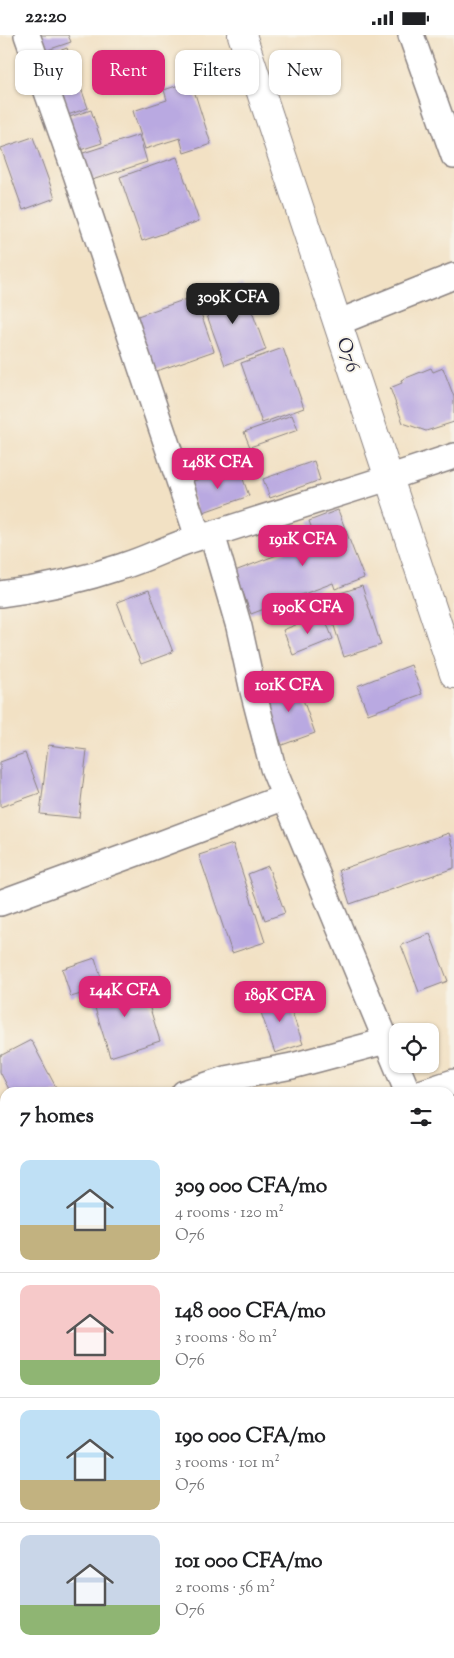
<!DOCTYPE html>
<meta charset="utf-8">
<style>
:root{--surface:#fff;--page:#f6f6f6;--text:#202124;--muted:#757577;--line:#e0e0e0;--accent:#db2777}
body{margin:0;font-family:"Sorts Mill Goudy",serif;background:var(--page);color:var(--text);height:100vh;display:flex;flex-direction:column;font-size:19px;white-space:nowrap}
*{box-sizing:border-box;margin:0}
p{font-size:16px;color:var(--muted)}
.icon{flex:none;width:28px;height:28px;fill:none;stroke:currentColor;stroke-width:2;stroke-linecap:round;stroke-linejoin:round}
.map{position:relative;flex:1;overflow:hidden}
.details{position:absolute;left:0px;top:1052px;width:455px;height:571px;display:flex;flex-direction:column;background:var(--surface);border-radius:15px 15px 0 0;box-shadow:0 1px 4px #0004}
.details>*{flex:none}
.hud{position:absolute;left:15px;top:15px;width:425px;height:45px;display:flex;gap:10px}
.fabs{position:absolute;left:389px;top:988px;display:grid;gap:10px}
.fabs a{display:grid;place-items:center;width:50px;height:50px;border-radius:10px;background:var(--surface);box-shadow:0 1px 4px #0004;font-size:25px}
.price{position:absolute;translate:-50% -42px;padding:0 11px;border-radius:10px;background:var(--accent);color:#fff;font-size:16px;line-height:32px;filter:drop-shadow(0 1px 2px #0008)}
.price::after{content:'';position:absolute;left:50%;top:30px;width:15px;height:11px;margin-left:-8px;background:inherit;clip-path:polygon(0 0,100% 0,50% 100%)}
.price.on{background:#222;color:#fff}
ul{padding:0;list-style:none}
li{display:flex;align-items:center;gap:15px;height:125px;padding:0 20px}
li+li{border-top:1px solid var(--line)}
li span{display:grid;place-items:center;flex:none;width:140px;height:100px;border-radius:10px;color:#555}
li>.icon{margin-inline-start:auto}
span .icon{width:60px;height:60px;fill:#fffc;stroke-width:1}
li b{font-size:21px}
h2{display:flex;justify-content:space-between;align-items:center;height:60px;padding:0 20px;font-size:21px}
.chip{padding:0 18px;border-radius:10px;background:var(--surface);box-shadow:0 1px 4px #0004;font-size:18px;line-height:45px}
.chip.on{background:var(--accent);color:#fff}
.status{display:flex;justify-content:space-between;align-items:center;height:35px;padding:0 25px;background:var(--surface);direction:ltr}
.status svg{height:14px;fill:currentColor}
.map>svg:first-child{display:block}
</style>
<div class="status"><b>22:20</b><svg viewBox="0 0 49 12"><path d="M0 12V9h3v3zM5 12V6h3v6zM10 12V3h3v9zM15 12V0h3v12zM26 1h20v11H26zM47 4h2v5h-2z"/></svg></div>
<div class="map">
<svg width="454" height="1623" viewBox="0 0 454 1623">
<rect width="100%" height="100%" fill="#f7f3e8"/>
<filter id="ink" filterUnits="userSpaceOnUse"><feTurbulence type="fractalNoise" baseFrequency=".02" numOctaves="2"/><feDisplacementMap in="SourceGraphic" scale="10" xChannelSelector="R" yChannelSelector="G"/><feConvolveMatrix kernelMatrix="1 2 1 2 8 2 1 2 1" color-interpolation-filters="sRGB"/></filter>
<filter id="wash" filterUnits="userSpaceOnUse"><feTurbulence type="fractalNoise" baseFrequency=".0096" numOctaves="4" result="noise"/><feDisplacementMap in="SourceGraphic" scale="20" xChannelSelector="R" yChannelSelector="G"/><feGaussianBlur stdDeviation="1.12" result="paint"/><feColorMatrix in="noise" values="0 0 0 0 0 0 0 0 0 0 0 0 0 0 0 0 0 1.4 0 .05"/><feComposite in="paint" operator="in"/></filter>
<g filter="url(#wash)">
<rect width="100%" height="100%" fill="#f2e1c4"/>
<g id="blocks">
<!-- building -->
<path fill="#b9a9e1" d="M 29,0 L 68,0 L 71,7 L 36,19 Z
M 67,13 L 88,73 L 59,83 L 38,24 Z
M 191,46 L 211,109 L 184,118 L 180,103 L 145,114 L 133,76 L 167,65 L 164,55 Z
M 91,75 L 102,108 L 71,118 L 60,85 Z
M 139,100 L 147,127 L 86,147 L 77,120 Z
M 33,102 L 55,163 L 23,175 L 1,113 Z
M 177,122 L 199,186 L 142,206 L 120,142 Z
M 242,249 L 266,315 L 225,330 L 201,264 Z
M 195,261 L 214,316 L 151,338 L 132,283 Z
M 283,313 L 304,373 L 262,388 L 241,328 Z
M 431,333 L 433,337 L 443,333 L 454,362 L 454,387 L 426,396 L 403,388 L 390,353 L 402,348 L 401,345 Z
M 292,380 L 298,395 L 250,412 L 244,397 Z
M 314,426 L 320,445 L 270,463 L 263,444 Z
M 238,430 L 249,461 L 198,479 L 188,448 Z
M 338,475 L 364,543 L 335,554 L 333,548 L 251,579 L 235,536 L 316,505 L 309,486 Z
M 362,551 L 381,610 L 344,622 L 325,563 Z
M 149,555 L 173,617 L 141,629 L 117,567 Z
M 323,579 L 333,604 L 293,620 L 283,595 Z
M 411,630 L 422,659 L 368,679 L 357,651 Z
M 296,645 L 315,698 L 282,710 L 263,657 Z
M 48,710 L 87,715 L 79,783 L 40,779 Z
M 25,718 L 40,758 L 0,772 L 0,727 Z
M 449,798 L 454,814 L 454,833 L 350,869 L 339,835 Z
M 233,809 L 265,907 L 232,918 L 199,820 Z
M 268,831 L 285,878 L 265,885 L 248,839 Z
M 430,899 L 448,946 L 419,957 L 401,910 Z
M 95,923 L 104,952 L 71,962 L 62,934 Z
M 141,944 L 160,1006 L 110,1022 L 91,960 Z
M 285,957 L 303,1009 L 275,1018 L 257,966 Z
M 31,1005 L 59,1058 L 11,1058 L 0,1037 L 0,1021 Z
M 452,1059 L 454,1064 L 454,1106 L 450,1108 L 450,1060 Z
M 454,1116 L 454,1170 L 450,1159 L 450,1117 Z
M 454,1576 L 454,1623 L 448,1623 L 444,1619 L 450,1619 L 450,1579 Z"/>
</g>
</g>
<g filter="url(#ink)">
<use href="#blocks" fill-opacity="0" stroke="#8a8280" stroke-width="1"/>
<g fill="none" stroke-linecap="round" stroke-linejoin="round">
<!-- minor casing -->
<g stroke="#8a8280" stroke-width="28">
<path id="minor" d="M 27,0 L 75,136 L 198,502
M 411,0 L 454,121
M 337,288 L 454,241
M 212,499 L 239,592 L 253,656 L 273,733 L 408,1058
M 0,559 C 42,554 82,545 123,531 C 153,522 181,505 212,499 L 388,443 L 454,421
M 0,868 L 142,816 L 285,762
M 184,1058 L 225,1044 L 292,1031 L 386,1006
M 420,1058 L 454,1047
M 0,1110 L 5,1108
M 0,1146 L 5,1155
M 450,1245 L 453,1274 L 450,1277
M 0,1580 L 5,1584
M 50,1619 L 55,1623
M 386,1619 L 390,1623"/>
</g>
<!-- tertiary casing -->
<g stroke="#8a8280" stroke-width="30">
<path id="tertiary" d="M 242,0 L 454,639"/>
</g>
<!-- minor -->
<use href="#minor" stroke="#fff" stroke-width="25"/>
<!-- tertiary -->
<use href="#tertiary" stroke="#fff" stroke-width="28"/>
</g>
</g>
<g text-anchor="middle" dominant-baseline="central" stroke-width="4" stroke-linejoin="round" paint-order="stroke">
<!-- street labels -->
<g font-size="19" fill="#22223b" stroke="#f7f3e8">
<text transform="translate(347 320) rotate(72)">O76</text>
</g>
</g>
</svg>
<div class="fabs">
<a><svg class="icon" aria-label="locate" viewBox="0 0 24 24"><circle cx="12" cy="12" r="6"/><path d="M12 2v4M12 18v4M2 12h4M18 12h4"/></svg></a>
</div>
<b class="price on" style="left:233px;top:290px">309K CFA</b>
<b class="price" style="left:218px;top:455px">148K CFA</b>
<b class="price" style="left:303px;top:532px">191K CFA</b>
<b class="price" style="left:308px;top:600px">190K CFA</b>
<b class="price" style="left:289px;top:678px">101K CFA</b>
<b class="price" style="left:125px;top:983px">144K CFA</b>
<b class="price" style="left:280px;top:988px">189K CFA</b>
<div class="hud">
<a class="chip">Buy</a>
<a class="chip on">Rent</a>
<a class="chip">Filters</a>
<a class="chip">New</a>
</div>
<section class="details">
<h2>7 homes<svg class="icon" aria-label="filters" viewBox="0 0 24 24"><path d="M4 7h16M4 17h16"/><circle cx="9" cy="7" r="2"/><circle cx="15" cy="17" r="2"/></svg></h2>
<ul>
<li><span style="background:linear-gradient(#bfe0f5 65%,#c2b280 0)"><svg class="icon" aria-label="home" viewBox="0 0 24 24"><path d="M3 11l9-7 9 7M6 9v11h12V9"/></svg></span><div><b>309 000 CFA/mo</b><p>4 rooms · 120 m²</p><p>O76</p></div></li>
<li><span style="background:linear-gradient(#f6c9c9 75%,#8fb573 0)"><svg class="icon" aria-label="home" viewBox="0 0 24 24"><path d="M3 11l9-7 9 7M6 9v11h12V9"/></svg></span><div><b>148 000 CFA/mo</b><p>3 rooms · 80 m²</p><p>O76</p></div></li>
<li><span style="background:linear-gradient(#bfe0f5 70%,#c2b280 0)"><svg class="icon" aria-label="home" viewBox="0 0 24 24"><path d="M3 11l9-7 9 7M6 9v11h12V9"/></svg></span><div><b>190 000 CFA/mo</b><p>3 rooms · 101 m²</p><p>O76</p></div></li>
<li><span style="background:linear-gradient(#c9d6e8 70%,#8fb573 0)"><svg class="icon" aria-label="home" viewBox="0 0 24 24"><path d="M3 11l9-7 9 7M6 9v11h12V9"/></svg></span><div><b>101 000 CFA/mo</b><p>2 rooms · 56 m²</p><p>O76</p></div></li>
</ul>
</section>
</div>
